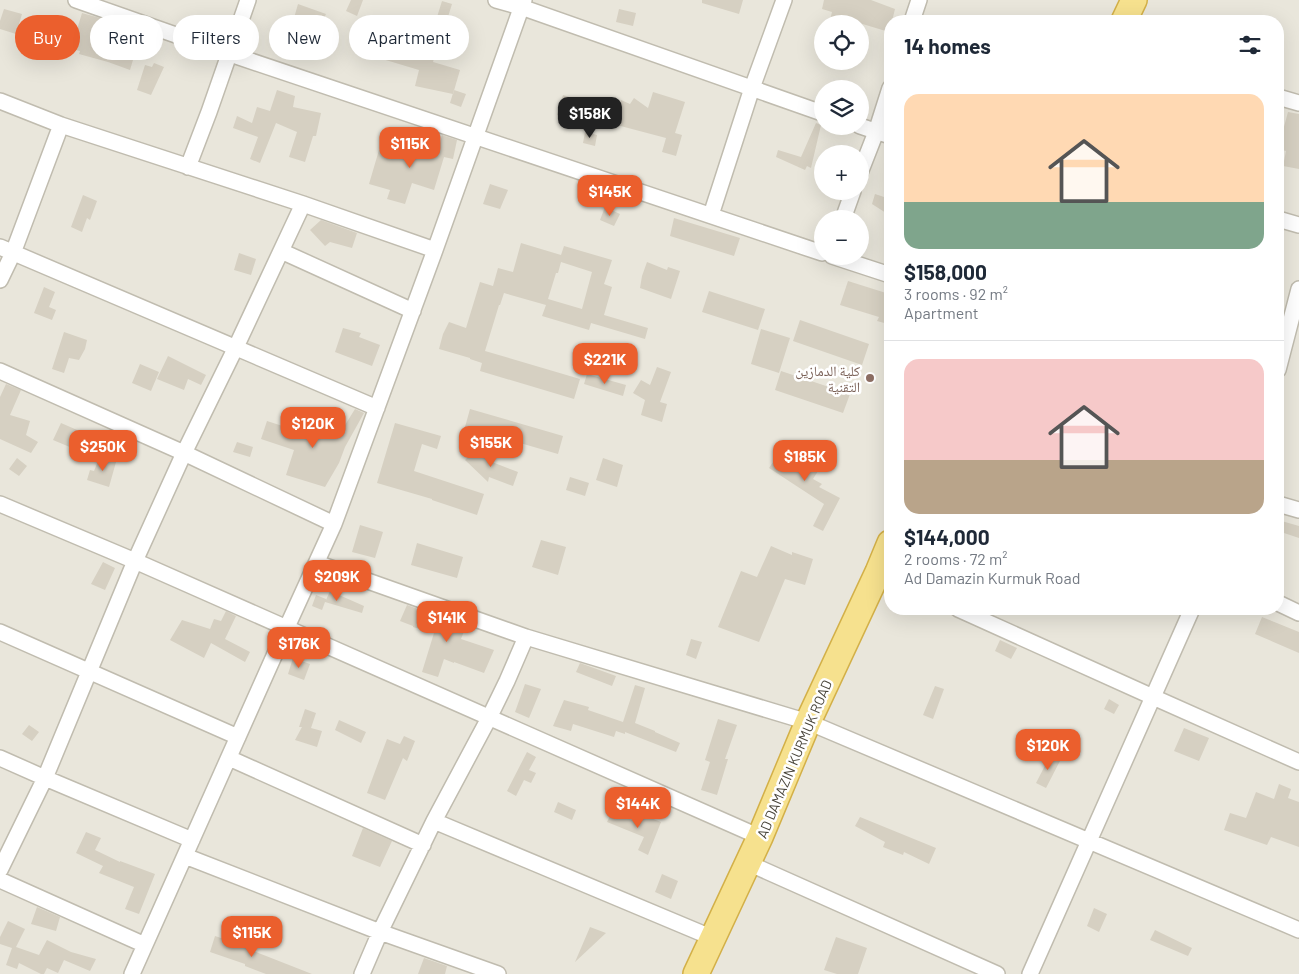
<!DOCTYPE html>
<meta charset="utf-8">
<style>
:root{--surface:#fff;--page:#f2f2f3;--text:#1f2937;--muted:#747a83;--line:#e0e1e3;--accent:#eb5f2d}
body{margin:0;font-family:Barlow,"Noto Naskh Arabic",sans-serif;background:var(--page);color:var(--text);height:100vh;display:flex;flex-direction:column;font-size:19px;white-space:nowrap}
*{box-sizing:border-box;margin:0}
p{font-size:16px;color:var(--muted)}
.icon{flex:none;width:28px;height:28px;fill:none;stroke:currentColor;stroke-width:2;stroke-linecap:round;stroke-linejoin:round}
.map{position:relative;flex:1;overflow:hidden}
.details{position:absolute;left:884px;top:15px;width:400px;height:600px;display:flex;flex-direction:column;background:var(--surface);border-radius:20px;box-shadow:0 5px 20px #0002}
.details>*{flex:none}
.guide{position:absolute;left:15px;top:15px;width:475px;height:45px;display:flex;gap:10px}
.controls{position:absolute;left:814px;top:15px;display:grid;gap:10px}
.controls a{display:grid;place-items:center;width:55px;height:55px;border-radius:50%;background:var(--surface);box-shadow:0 5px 20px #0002;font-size:25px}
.price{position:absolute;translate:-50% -42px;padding:0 11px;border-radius:10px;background:var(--accent);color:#fff;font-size:16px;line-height:32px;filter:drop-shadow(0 1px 2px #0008)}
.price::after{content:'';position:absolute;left:50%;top:30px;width:15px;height:11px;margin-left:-8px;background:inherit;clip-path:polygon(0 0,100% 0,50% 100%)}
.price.selected{background:#222;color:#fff}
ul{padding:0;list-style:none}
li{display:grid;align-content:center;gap:10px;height:265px;padding:0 20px}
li+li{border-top:1px solid var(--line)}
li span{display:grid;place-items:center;height:155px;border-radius:15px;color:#555}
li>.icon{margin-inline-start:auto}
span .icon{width:90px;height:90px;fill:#fffc;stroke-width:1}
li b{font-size:21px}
h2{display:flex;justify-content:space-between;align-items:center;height:60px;padding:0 20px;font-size:21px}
.pill{padding:0 18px;border-radius:22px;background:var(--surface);box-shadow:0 5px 20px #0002;font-size:18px;line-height:45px}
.pill.selected{background:var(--accent);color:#fff}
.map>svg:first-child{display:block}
</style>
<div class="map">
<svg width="1299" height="974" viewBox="0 0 1299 974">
<rect width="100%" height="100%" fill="#f5f3ec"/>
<!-- residential -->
<path fill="#e9e6db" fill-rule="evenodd" d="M 0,0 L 1299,0 L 1299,974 L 0,974 ZM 890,21 L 1278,21 L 1278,609 L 890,609 ZM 822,24 L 860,24 L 860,61 L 822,61 ZM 822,89 L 860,89 L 860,126 L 822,126 ZM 822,154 L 860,154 L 860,191 L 822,191 ZM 822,219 L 860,219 L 860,256 L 822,256 Z"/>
<!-- building -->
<path fill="#d6d0c2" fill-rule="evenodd" d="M 351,0 L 363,0 L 357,16 L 346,11 Z
M 702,0 L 743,0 L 739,14 L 702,3 Z
M 824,0 L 871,0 L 895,9 L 892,21 L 890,21 L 889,32 L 846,19 L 845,24 L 829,24 L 832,12 L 822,9 Z
M 442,1 L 452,4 L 447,20 L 437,17 Z
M 298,4 L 326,14 L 317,33 L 292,25 Z
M 4,9 L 22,14 L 16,34 L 0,29 L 0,21 Z
M 619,9 L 636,13 L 633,26 L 616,22 Z
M 82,13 L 100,18 L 94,42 L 117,49 L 124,27 L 141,33 L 130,70 L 108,62 L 79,54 L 80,51 L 61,46 L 66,30 L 76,33 Z
M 426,23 L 443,28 L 433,62 L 460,70 L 453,94 L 415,86 L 419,70 L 379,58 L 384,47 L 388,33 L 420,43 Z
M 154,63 L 164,67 L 151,95 L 137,90 L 145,65 L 152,67 Z
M 277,90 L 295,96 L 293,107 L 321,113 L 316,136 L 313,136 L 305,162 L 289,157 L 297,132 L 276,123 L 260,163 L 250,159 L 258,137 L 233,128 L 237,116 L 252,123 L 257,107 L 270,111 Z
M 454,90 L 466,94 L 461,107 L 450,103 Z
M 653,92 L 685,102 L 675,133 L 682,135 L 676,156 L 662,152 L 666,138 L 613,124 L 621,100 L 630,104 L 634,98 L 648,108 Z
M 563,95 L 595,105 L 589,125 L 557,115 Z
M 1288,112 L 1299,114 L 1299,169 L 1283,166 L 1286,151 L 1278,149 Z
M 816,123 L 821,125 L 811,168 L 807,166 L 805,170 L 776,157 L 778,150 L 801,157 Z
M 585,132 L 597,135 L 595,146 L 583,143 Z
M 442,135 L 457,140 L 453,159 L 444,157 L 434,190 L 412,183 L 405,204 L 387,199 L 390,190 L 369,184 L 379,150 L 387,154 L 387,150 L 402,152 L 404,145 L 437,155 Z
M 490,184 L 508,190 L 500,209 L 483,204 Z
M 875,194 L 890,199 L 886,213 L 872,204 Z
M 83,195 L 97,201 L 90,220 L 87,218 L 82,232 L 71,227 Z
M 605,207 L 620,214 L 614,226 L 600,220 Z
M 674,218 L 740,238 L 734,256 L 670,236 Z
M 321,220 L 357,233 L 352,248 L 330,242 L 325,246 L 310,230 Z
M 521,243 L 561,255 L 564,246 L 612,260 L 604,284 L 612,287 L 604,315 L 648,328 L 645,339 L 591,323 L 589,330 L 542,316 L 546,305 L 504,293 L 500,305 L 499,305 L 485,351 L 580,379 L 574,399 L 480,371 L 482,363 L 470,359 L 470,358 L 439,349 L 443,334 L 449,322 L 466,328 L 480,282 L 493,286 L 498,268 L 513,272 ZM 561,262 L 592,272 L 582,309 L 548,299 L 556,273 L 558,273 Z
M 239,253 L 256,259 L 251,275 L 234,270 Z
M 647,262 L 667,270 L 668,267 L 680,271 L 671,299 L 640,288 L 642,276 Z
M 848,281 L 886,293 L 888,289 L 890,290 L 890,320 L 889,320 L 888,324 L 877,321 L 879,317 L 840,305 Z
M 44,287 L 55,292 L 49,307 L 56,310 L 52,320 L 34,313 Z
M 709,291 L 765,309 L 758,330 L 702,312 Z
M 800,320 L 869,344 L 862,365 L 793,341 Z
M 343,328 L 361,333 L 359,337 L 380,345 L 372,366 L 335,352 Z
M 761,329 L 790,338 L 779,373 L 751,364 Z
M 64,332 L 87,340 L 85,349 L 79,360 L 69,358 L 64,373 L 52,369 Z
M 168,356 L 206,375 L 201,385 L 188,379 L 184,390 L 157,379 Z
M 140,364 L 159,372 L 151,391 L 132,383 Z
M 657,367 L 671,372 L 660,402 L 667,404 L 662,422 L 641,415 L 645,400 L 633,393 L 641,380 L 650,385 Z
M 781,371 L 850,394 L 843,413 L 775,390 Z
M 587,374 L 626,385 L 623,396 L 584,384 Z
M 6,384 L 21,390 L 10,415 L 30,421 L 26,435 L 38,442 L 31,453 L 0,439 L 0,397 Z
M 355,409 L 364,413 L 345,447 L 339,463 L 325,487 L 286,475 L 294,450 L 261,439 L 267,421 L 295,430 L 296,429 L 306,434 L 311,424 L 337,438 Z
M 470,409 L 563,436 L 558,454 L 465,427 Z
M 61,423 L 84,433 L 77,450 L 53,440 Z
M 395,423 L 441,436 L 437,449 L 422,444 L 414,471 L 484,494 L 477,515 L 432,500 L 432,499 L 377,483 Z
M 237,442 L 253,447 L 250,457 L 233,452 Z
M 785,444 L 807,459 L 805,463 L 818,471 L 813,479 L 822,484 L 819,487 L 840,498 L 823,531 L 813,526 L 824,504 L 769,468 Z
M 478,447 L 492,462 L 518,472 L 513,486 L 489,477 L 488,482 L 465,460 Z
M 101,454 L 116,462 L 109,487 L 87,480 L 90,470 L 94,471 Z
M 17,458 L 27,466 L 19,476 L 9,469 Z
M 603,458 L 623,465 L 617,487 L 596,480 Z
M 570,477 L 589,483 L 585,496 L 566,490 Z
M 1278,520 L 1299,526 L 1299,538 L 1278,531 Z
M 360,525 L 383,532 L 375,558 L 352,552 Z
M 541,540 L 566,547 L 558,575 L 532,567 Z
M 417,543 L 463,557 L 457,578 L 411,565 Z
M 771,546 L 792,555 L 792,552 L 813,559 L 805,585 L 785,579 L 759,642 L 718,627 L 741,571 L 757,577 Z
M 103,562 L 115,568 L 105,590 L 91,584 Z
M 330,591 L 364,606 L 362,613 L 325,602 L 322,610 L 312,606 L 316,595 L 326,599 L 326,600 Z
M 407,605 L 466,626 L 461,639 L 494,650 L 484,673 L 454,662 L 454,663 L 444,659 L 438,677 L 422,672 L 434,633 L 413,627 L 413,626 L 400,621 Z
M 226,611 L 236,616 L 225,639 L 250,652 L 245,662 L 211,643 L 204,658 L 170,640 L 182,620 L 210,629 L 214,619 L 221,621 Z
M 1262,617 L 1299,632 L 1299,653 L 1255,634 Z
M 691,639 L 702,642 L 696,659 L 686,655 Z
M 1000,640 L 1017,648 L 1011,659 L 995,651 Z
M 293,658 L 310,664 L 304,680 L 288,674 Z
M 580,663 L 616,676 L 612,686 L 576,672 Z
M 525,684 L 541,689 L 529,718 L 515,712 Z
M 635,685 L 645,688 L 635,723 L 655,731 L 655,732 L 680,743 L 676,752 L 625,732 L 625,734 L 616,731 L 614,737 L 573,724 L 571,731 L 553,726 L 564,700 L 589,707 L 588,710 L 623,722 Z
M 935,686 L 944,689 L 933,719 L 923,715 Z
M 1109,699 L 1119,705 L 1114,714 L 1104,709 Z
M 305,709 L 316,713 L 311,728 L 322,731 L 317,747 L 295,740 L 302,727 L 299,727 Z
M 718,719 L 737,725 L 725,759 L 728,759 L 717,795 L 701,790 L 710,762 L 705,760 Z
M 339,720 L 366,732 L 361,743 L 335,730 Z
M 29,725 L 39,732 L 32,741 L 22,734 Z
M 1184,728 L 1209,738 L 1199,761 L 1174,751 Z
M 404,736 L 415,741 L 407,761 L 403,758 L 385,800 L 367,793 L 387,739 L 400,744 Z
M 527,752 L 536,757 L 529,770 L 536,773 L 531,783 L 524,780 L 516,796 L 507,791 Z
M 1051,754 L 1061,759 L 1046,788 L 1036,783 Z
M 1279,784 L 1291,789 L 1288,798 L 1299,802 L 1299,847 L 1271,837 L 1267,845 L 1224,830 L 1230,813 L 1246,818 L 1256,792 L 1274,799 Z
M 558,802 L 576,810 L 572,820 L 554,812 Z
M 612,812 L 639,823 L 643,815 L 661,822 L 648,855 L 638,850 L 644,837 L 607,822 Z
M 860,817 L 936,848 L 929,864 L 904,852 L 903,855 L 883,847 L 885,842 L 855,826 Z
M 363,828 L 392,841 L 380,867 L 352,856 Z
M 86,832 L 101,838 L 95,850 L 120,862 L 120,861 L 155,874 L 139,914 L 125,909 L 134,887 L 99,873 L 103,866 L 76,853 Z
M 662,874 L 678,881 L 671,899 L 655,892 Z
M 37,907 L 60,917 L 56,931 L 31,924 Z
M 1094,908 L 1107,914 L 1099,932 L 1087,926 Z
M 8,921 L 25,929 L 16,947 L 39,955 L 47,940 L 71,952 L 96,959 L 90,971 L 64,960 L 58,973 L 47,968 L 44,974 L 41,974 L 19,963 L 17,969 L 6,965 L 12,948 L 0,944 L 0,937 Z
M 590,927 L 606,933 L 575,962 Z
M 1155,930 L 1192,948 L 1188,956 L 1150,940 Z
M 215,936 L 242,945 L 241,946 L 312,974 L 266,974 L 245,966 L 245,964 L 210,952 Z
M 836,937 L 867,948 L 858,974 L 837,974 L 824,970 Z
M 424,958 L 447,966 L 445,974 L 418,974 Z"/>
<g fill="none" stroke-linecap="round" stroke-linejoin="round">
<!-- minor casing -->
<g stroke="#c0bcaf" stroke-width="18">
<path id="minor" d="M 76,0 L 230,54 L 822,253
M 496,0 L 521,7 L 822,113
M 912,21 L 919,0
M 1278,97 L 1299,103
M 0,101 L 61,125 L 303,204 L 435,250
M 860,126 L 890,136
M 188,167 L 209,112 L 248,0
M 860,173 L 876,132 L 890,88
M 711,215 L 752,88 L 784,0
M 843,219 L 853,191
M 1278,219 L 1299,225
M 0,247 L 377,408
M 281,251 L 413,311
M 832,256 L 890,275
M 0,280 L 13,253 L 61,125
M 1278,370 L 1299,289
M 0,371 L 184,453 L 334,524
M 0,504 L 135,561 L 760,837
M 1278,504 L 1299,510
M 317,563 L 526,637 L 808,722 L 1299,930
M 1278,603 L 1299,613
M 958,609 L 1153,697 L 1299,762
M 0,632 L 238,737
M 0,758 L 45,778 L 192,840
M 229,758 L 423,845
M 434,821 L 713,938
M 185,856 L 380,932 L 498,974
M 748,863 L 997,974
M 0,870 L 45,778 L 135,561 L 184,453 L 236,347 L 303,204
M 0,880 L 145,945
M 132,974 L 287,627 L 334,524 L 435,250 L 524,0
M 362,974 L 380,932 L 434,821 L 489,718 L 507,681 L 526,637
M 1030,974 L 1192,609"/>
</g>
<!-- trunk casing -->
<g stroke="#d3b048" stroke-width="28">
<path id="trunk" d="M 1124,21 L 1134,0
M 696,974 L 760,837 L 808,722 L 878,572 L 890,543"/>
</g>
<!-- minor -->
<use href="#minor" stroke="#fff" stroke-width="15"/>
<!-- trunk -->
<use href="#trunk" stroke="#f6e18e" stroke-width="25"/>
</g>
<!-- markers -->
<circle fill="#8d6e63" stroke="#fff" stroke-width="2" cx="870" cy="378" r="5"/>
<g text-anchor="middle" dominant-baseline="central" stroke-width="5" stroke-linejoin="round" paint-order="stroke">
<!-- education labels -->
<g font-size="14" fill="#785e54" stroke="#fff" text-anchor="end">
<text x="860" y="370">كلية الدمازين<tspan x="860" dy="16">التقنية</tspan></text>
</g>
<!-- street labels -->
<g font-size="14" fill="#49453a" stroke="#fff">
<text transform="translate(794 759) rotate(-67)">AD DAMAZIN KURMUK ROAD</text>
</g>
</g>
</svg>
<div class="controls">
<a><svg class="icon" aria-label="locate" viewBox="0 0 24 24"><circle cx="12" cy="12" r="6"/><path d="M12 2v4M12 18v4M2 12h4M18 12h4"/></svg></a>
<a><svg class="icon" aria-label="layers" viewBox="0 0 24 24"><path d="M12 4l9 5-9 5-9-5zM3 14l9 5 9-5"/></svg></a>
<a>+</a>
<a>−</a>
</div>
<b class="price selected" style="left:590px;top:139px">$158K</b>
<b class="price" style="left:410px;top:169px">$115K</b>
<b class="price" style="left:610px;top:217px">$145K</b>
<b class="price" style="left:605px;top:385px">$221K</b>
<b class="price" style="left:313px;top:449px">$120K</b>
<b class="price" style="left:491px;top:468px">$155K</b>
<b class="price" style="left:103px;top:472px">$250K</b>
<b class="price" style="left:805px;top:482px">$185K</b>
<b class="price" style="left:337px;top:602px">$209K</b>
<b class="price" style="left:447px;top:643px">$141K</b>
<b class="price" style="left:299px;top:669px">$176K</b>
<b class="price" style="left:1048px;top:771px">$120K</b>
<b class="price" style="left:638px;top:829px">$144K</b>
<b class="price" style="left:252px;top:958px">$115K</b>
<div class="guide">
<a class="pill selected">Buy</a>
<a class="pill">Rent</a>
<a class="pill">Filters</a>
<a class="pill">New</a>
<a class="pill">Apartment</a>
</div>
<section class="details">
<h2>14 homes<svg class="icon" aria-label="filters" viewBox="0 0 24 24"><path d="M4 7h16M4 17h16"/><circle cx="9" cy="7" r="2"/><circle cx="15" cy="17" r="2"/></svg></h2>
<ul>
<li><span style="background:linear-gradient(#ffd9b3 70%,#7fa58c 0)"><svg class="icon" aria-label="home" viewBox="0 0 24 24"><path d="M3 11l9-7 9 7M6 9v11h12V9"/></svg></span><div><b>$158,000</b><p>3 rooms · 92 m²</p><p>Apartment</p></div></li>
<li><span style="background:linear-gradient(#f6c9c9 65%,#b9a48a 0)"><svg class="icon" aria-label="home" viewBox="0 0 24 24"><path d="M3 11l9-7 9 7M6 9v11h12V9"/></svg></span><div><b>$144,000</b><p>2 rooms · 72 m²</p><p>Ad Damazin Kurmuk Road</p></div></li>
</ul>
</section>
</div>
